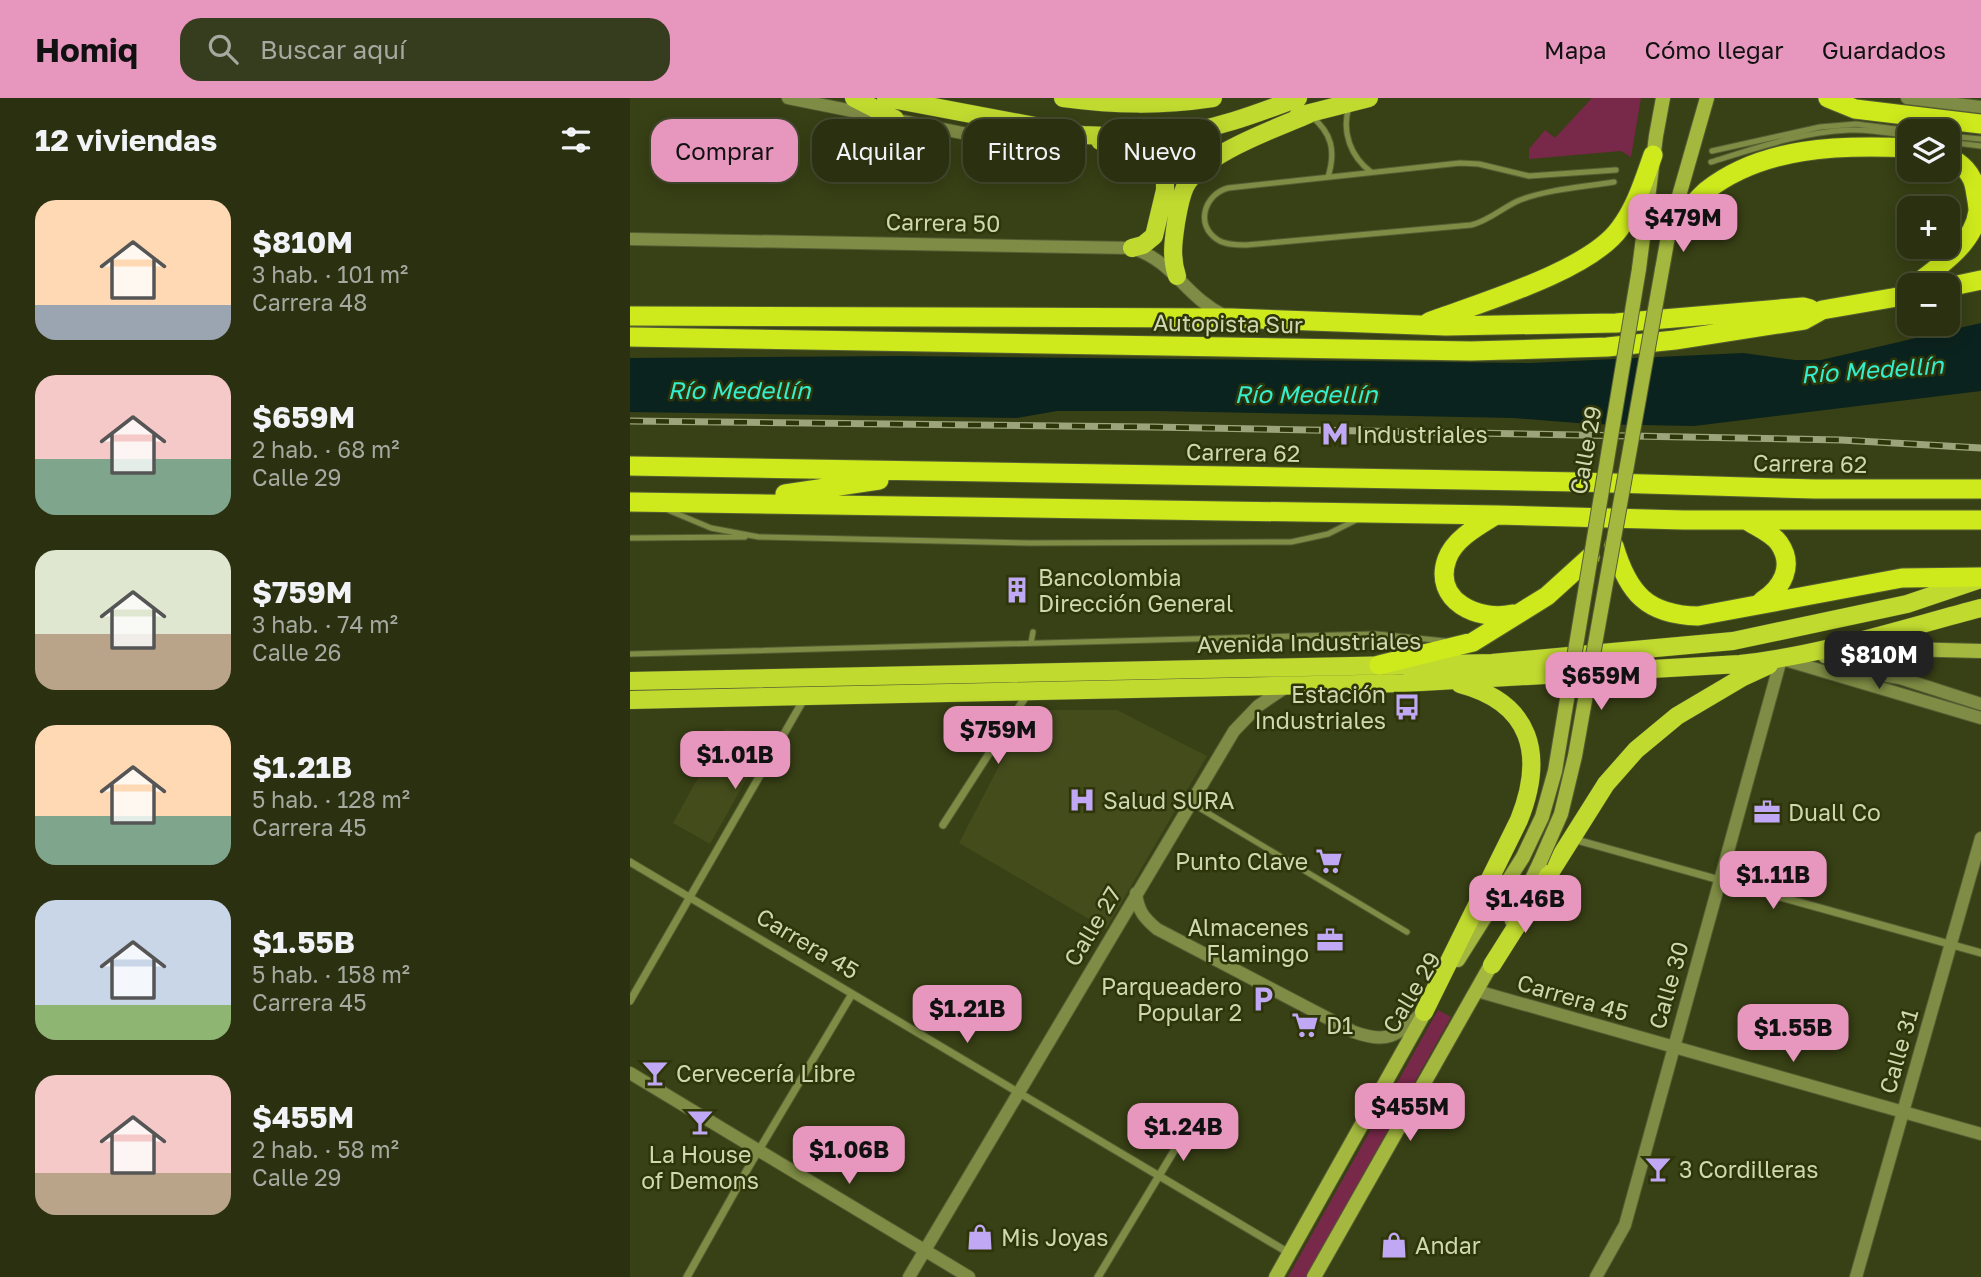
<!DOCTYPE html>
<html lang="es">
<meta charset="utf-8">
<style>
:root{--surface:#2a3010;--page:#363c1e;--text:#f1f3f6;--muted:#a5a99f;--line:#464b30;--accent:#e797bd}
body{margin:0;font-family:"Golos Text",sans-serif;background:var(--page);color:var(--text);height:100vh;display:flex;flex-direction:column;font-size:26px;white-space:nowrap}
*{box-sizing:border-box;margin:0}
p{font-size:23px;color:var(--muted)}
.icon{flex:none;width:38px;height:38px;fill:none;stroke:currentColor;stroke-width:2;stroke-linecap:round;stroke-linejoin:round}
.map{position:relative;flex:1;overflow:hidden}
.details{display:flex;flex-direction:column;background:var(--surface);width:630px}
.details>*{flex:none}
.banner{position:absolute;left:21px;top:21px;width:665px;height:63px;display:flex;gap:14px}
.tools{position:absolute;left:1267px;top:21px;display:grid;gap:14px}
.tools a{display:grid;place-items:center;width:63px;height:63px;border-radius:14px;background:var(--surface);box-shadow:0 4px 18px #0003,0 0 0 2px var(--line);font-size:35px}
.price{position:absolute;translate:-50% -60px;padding:0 16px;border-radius:14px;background:var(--accent);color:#111;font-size:23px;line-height:46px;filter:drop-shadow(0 2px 4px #0008)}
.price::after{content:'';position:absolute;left:50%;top:42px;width:21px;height:16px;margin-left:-10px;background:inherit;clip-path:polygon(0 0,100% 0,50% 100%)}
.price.active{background:#222;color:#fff}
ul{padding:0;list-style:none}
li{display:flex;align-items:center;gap:21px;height:175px;padding:0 35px}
li span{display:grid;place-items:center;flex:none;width:196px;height:140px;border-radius:21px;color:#555}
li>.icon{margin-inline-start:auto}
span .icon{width:84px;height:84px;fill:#fffc;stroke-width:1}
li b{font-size:30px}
h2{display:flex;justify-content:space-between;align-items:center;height:84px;padding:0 35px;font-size:30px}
.pill{padding:0 24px;border-radius:21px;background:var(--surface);box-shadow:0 4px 18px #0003,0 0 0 2px var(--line);font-size:24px;line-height:63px}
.pill.active{background:var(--accent);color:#111}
header{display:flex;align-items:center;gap:42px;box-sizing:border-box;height:98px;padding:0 35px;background:var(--accent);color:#111}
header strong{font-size:33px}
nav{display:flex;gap:38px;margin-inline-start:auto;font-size:24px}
.search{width:490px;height:63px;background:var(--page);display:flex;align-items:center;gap:18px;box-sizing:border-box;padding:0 24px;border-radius:21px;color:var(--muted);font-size:26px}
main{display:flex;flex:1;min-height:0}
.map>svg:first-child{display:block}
</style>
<header>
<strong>Homiq</strong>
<div class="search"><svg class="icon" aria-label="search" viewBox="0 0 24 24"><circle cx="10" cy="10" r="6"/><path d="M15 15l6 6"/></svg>Buscar aquí</div>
<nav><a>Mapa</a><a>Cómo llegar</a><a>Guardados</a></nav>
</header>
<main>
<section class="details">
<h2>12 viviendas<svg class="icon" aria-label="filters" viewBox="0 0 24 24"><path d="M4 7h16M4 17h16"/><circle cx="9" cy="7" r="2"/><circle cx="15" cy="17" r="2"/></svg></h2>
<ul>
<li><span style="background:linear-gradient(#ffd9b3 75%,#9aa5b1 0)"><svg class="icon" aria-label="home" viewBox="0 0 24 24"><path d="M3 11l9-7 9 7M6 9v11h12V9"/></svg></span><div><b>$810M</b><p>3 hab. · 101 m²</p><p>Carrera 48</p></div></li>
<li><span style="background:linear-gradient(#f6c9c9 60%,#7fa58c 0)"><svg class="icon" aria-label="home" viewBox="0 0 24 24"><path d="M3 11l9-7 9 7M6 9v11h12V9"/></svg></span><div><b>$659M</b><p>2 hab. · 68 m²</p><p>Calle 29</p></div></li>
<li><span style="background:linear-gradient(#dfe7d0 60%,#b9a48a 0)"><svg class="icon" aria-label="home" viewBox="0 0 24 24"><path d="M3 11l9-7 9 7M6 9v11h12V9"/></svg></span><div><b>$759M</b><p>3 hab. · 74 m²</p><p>Calle 26</p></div></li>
<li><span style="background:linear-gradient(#ffd9b3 65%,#7fa58c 0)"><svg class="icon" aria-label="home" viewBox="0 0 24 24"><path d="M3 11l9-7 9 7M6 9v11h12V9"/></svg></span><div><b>$1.21B</b><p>5 hab. · 128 m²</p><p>Carrera 45</p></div></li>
<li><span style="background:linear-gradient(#c9d6e8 75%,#8fb573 0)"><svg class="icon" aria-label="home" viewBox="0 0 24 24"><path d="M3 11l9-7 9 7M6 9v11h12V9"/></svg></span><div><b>$1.55B</b><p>5 hab. · 158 m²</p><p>Carrera 45</p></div></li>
<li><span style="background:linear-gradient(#f6c9c9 70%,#b9a48a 0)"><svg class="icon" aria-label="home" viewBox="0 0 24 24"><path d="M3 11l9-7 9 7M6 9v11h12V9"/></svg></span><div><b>$455M</b><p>2 hab. · 58 m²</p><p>Calle 29</p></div></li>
</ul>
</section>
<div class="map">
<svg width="1351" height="1179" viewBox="0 0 1351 1179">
<rect width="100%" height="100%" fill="#384015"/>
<!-- built -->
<path fill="#444c1c" d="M 398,612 L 487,612 L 577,658 L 476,831 L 329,745 Z
M 95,631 L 143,634 L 80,746 L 43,725 Z"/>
<!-- green -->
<path fill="#782849" d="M 962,0 L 1011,0 L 1001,59 L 991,53 L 899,61 L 899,51 L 915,32 L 925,40 Z
M 808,912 L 821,919 L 676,1179 L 658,1179 Z"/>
<!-- water -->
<path fill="#0b231e" d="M 1351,225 L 1351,293 L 1064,328 L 959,326 L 883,320 L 528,313 L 427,313 L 387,320 L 0,314 L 0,260 L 273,258 L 900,265 L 1113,255 L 1165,262 L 1191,262 Z"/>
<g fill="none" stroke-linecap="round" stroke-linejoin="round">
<!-- service casing -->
<g stroke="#565e34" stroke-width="7">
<path id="service" d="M 719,9 C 711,34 721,59 741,74
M 681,18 C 702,35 706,53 698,79
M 1318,38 L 1351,41
M 1318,44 L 1351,48
M 1082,53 L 1190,29 L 1226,26 L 1282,33
M 1081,64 C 1126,50 1172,34 1219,32 C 1239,31 1260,35 1279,38
M 984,84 C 953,89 919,91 890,102 C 873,109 859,123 841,127 L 616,147 C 607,147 596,147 588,142 C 564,127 575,96 598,90 L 830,65 L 849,66 L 899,78 L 986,72
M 38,412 L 81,430 L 129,439 L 399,445 L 661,444 L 698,436 L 726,422
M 0,440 L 115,439
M 401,545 L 403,534
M 0,556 L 746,536 L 815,543
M 561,705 L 777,834"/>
</g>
<!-- minor casing -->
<g stroke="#565e34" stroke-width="9">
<path id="minor" d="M 313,727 L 398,595
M 943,741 L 1351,855
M 0,764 L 659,1155
M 0,903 L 174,601
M 57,1179 L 117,1072 L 222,896
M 468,1179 L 553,1038"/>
</g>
<!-- tertiary casing -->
<g stroke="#565e34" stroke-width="14">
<path id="tertiary" d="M 158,0 L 372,43 L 398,44 L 442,39
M 1277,0 L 1351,9
M 0,141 L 502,150 C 545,164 554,198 595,218
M 1152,561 L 1351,620
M 1204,569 L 1270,580 L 1351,606
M 506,795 C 508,813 514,820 527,831 L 724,934 C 757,946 766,938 791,916
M 847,893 L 1351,1036
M 0,975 L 339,1179
M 279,1179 L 604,633 L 628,608 L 656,589
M 966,1179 L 995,1127 L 1151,561
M 1226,1179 L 1351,740"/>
</g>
<!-- secondary casing -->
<g stroke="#565e34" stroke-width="16">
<path id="secondary" d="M 1009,171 L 1026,38 L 1033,0
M 1032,172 L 1039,133 L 1077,0
M 1195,558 L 1272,551 L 1351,553
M 882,823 L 910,764
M 828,862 L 893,759
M 646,1179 L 800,905
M 684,1179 L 866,858"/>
</g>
<!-- primary casing -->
<g stroke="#565e34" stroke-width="19">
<path id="primary" d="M 224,0 L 265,21
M 256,0 L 453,37 C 480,38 508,40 536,37 C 581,33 626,16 668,0
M 433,0 C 486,7 530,8 583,0
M 668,18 L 739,0
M 470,43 L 515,58 L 525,63 L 535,77 L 535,92 L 524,138 L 513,147 L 502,150
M 547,178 C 541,160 543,145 546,125 C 548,113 550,100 555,89 C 571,56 645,31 679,16
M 0,583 L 862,565 L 1103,543 L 1277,506 L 1348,482
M 0,602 L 774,585 L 1110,566 C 1192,557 1271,531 1351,510
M 862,867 L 976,686 L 1006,652 L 1047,618 L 1113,579 L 1139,567
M 794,914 L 889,722 C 915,657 902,605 830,586"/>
</g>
<!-- trunk casing -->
<g stroke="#565e34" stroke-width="21">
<path id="trunk" d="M 1198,0 L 1225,11 L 1351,26
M 1039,133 C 1051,120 1063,105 1076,93 C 1133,48 1210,47 1279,50
M 1285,187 C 1309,168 1344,146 1348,113 C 1348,106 1346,98 1345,91 C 1343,76 1331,64 1318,59
M 1318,189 L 1351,182
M 0,218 L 601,220 L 816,228 L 986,225 L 1173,209 L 1180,211
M 799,224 C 849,205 960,173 990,130 C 1006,109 1014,82 1023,57
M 0,239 L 841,253 L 977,249 L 1045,242 L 1174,222 L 1192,212 L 1279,197
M 0,368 L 948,384 L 1185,391 L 1351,391
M 155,396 L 249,382
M 0,404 L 867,417 L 1054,422 L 1351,422
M 866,417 C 848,428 824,441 817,461 C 802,503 849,524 883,516
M 1116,422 C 1127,429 1142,435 1149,445 C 1165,468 1152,490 1132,503
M 984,448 C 998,495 1017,517 1068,518 L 1272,480 L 1351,479
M 749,567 L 843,544 L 917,498 L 960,459"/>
</g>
<!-- service -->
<use href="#service" stroke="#7f8c45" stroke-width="5"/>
<!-- minor -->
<use href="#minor" stroke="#7f8c45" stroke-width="7"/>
<!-- tertiary -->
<use href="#tertiary" stroke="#7f8c45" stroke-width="12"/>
<!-- secondary -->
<use href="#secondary" stroke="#a4b83f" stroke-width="14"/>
<!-- primary -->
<use href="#primary" stroke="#c1da30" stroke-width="18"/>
<!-- trunk -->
<use href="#trunk" stroke="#ceea1c" stroke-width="19"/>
<!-- rail casing -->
<g stroke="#9ba47b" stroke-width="7">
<path id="rail" d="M 0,323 L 522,329 L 1211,342 L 1351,350"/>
</g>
<!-- rail -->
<use href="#rail" stroke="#2e3509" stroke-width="4.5" stroke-dasharray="13" stroke-linecap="butt"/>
<!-- secondary-bridge casing -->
<g stroke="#565e34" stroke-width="16" stroke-linecap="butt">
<path id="secondary-bridge" d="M 893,759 L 912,719 L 925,673 L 1009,171
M 910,764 L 931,716 L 945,658 L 1032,172"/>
</g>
<!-- secondary-bridge -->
<use href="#secondary-bridge" stroke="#a4b83f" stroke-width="14"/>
</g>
<!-- icons -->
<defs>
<g id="metro-bare" transform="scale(2.1)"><path d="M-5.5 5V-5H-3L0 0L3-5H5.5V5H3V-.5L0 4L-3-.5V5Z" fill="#c0a8f4" stroke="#2e3509" stroke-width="2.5" paint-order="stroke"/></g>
<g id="building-bare" transform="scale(2.1)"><path d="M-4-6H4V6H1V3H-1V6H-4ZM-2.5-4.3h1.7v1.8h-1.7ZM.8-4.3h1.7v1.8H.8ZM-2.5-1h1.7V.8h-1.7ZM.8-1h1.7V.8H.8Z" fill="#c0a8f4" stroke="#2e3509" stroke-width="2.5" paint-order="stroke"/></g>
<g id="bus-bare" transform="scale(2.1)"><path d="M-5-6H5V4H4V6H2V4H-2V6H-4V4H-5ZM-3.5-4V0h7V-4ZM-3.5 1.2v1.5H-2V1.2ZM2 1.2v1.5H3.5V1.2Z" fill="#c0a8f4" stroke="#2e3509" stroke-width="2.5" paint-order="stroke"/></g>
<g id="hospital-bare" transform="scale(2.1)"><path d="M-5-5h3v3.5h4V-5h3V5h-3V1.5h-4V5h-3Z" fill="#c0a8f4" stroke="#2e3509" stroke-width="2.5" paint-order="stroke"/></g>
<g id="office-bare" transform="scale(2.1)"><path d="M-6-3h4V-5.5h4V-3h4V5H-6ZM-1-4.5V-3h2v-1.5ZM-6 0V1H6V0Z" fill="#c0a8f4" stroke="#2e3509" stroke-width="2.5" paint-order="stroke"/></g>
<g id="supermarket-bare" transform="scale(2.1)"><path d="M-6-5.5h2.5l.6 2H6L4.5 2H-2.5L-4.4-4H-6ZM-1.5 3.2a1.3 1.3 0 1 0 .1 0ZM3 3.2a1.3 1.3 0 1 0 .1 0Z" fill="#c0a8f4" stroke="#2e3509" stroke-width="2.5" paint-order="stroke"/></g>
<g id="parking-bare" transform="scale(2.1)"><path d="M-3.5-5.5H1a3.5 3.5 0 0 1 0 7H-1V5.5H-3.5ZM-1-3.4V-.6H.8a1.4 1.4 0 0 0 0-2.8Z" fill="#c0a8f4" stroke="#2e3509" stroke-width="2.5" paint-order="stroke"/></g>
<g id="bar-bare" transform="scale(2.1)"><path d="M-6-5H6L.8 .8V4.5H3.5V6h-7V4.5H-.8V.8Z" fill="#c0a8f4" stroke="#2e3509" stroke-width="2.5" paint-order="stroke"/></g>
<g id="shop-bare" transform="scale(2.1)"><path d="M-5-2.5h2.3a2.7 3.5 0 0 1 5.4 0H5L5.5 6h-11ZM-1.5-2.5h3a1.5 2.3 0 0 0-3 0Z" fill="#c0a8f4" stroke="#2e3509" stroke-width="2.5" paint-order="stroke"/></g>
</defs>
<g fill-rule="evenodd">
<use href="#metro-bare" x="705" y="336"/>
<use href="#building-bare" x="387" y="492"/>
<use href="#bus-bare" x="777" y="609"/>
<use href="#hospital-bare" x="452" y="702"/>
<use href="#office-bare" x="1137" y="714"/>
<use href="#supermarket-bare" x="699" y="763"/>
<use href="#office-bare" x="700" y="842"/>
<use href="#parking-bare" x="633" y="901"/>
<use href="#supermarket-bare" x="675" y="927"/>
<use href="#bar-bare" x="25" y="975"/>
<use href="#bar-bare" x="70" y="1024"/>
<use href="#bar-bare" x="1028" y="1071"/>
<use href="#shop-bare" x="350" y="1139"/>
<use href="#shop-bare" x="764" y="1147"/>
</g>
<g text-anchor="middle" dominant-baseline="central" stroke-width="5" stroke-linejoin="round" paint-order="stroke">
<!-- street labels -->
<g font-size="23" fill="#ced7af" stroke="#2e3509">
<text transform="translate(313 124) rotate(1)">Carrera 50</text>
<text transform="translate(598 225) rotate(1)">Autopista Sur</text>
<text transform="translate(955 352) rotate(-80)">Calle 29</text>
<text transform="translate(613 354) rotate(1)">Carrera 62</text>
<text transform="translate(1180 365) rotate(1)">Carrera 62</text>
<text transform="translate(679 544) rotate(-1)">Avenida Industriales</text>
<text transform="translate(462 828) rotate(-59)">Calle 27</text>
<text transform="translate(178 845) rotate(31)">Carrera 45</text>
<text transform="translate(1038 887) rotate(-74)">Calle 30</text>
<text transform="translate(781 894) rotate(-59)">Calle 29</text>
<text transform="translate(943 899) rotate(16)">Carrera 45</text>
<text transform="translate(1268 953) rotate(-74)">Calle 31</text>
</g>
<!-- poi labels -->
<g font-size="23" fill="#ced7af" stroke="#2e3509" text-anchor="start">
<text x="726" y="336">Industriales</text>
<text x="408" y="479">Bancolombia<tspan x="408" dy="26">Dirección General</tspan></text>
<text x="756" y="596" text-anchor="end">Estación<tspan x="756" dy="26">Industriales</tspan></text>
<text x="473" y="702">Salud SURA</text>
<text x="1158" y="714">Duall Co</text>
<text x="678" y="763" text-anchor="end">Punto Clave</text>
<text x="679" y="829" text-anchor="end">Almacenes<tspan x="679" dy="26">Flamingo</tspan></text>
<text x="612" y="888" text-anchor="end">Parqueadero<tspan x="612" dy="26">Popular 2</tspan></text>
<text x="696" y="927">D1</text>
<text x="46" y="975">Cervecería Libre</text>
<text x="70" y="1056" text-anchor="middle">La House<tspan x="70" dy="26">of Demons</tspan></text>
<text x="1049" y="1071">3 Cordilleras</text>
<text x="371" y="1139">Mis Joyas</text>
<text x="785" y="1147">Andar</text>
</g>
<!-- water labels -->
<g font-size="24" font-style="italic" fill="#33eecf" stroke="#2e3509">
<text transform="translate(1242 271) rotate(-4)">Río Medellín</text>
<text x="109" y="291">Río Medellín</text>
<text x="676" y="295">Río Medellín</text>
</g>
</g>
</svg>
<div class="tools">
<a><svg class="icon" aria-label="layers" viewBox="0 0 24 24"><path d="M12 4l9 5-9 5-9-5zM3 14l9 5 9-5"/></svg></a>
<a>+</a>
<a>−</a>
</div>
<b class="price" style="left:1053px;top:156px">$479M</b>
<b class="price active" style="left:1249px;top:593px">$810M</b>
<b class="price" style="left:971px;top:614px">$659M</b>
<b class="price" style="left:368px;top:668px">$759M</b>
<b class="price" style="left:105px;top:693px">$1.01B</b>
<b class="price" style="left:1143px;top:813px">$1.11B</b>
<b class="price" style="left:895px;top:837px">$1.46B</b>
<b class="price" style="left:337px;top:947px">$1.21B</b>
<b class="price" style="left:1163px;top:966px">$1.55B</b>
<b class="price" style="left:780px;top:1045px">$455M</b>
<b class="price" style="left:553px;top:1065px">$1.24B</b>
<b class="price" style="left:219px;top:1088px">$1.06B</b>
<div class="banner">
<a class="pill active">Comprar</a>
<a class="pill">Alquilar</a>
<a class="pill">Filtros</a>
<a class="pill">Nuevo</a>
</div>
</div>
</main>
